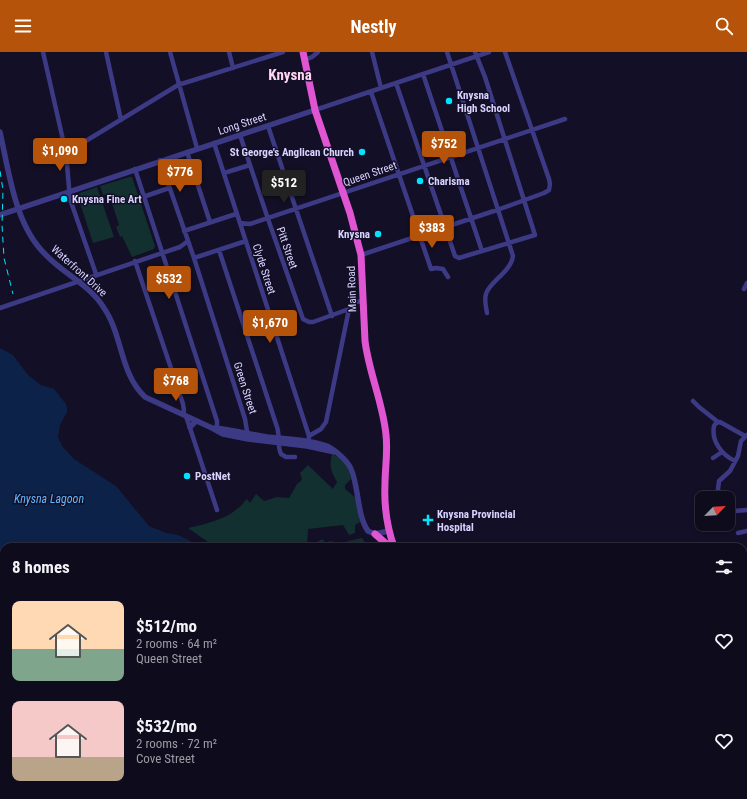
<!DOCTYPE html>
<meta charset="utf-8">
<style>
:root{--surface:#0e0b1c;--page:#1c1929;--text:#f1f3f6;--muted:#9b9ba3;--line:#2e2b3b;--accent:#b45309}
body{margin:0;font-family:"Roboto Condensed",sans-serif;background:var(--page);color:var(--text);height:100vh;display:flex;flex-direction:column;font-size:15px;white-space:nowrap}
*{box-sizing:border-box;margin:0}
p{font-size:13px;color:var(--muted)}
.icon{flex:none;width:22px;height:22px;fill:none;stroke:currentColor;stroke-width:2;stroke-linecap:round;stroke-linejoin:round}
.map{position:relative;flex:1;overflow:hidden}
.side{position:absolute;left:0px;top:491px;width:747px;height:256px;display:flex;flex-direction:column;background:var(--surface);border-radius:12px 12px 0 0;box-shadow:0 2px 6px #0003,0 0 0 1px var(--line)}
.side>*{flex:none}
.needle{width:26px;rotate:65deg}
.controls{position:absolute;left:695px;top:439px;display:grid;gap:8px}
.controls a{display:grid;place-items:center;width:40px;height:40px;border-radius:8px;background:var(--surface);box-shadow:0 2px 6px #0003,0 0 0 1px var(--line);font-size:20px}
.price{position:absolute;translate:-50% -34px;padding:0 9px;border-radius:4px;background:var(--accent);color:#fff;font-size:13px;line-height:26px;filter:drop-shadow(0 1px 2px #0008)}
.price::after{content:'';position:absolute;left:50%;top:24px;width:12px;height:9px;margin-left:-6px;background:inherit;clip-path:polygon(0 0,100% 0,50% 100%)}
.price.active{background:#222;color:#fff}
ul{padding:0;list-style:none}
li{display:flex;align-items:center;gap:12px;height:100px;padding:0 12px}
li span{display:grid;place-items:center;flex:none;width:112px;height:80px;border-radius:8px;color:#555}
li>.icon{margin-inline-start:auto}
span .icon{width:48px;height:48px;fill:#fffc;stroke-width:1}
li b{font-size:17px}
h2{display:flex;justify-content:space-between;align-items:center;height:48px;padding:0 12px;font-size:17px}
header{display:flex;justify-content:space-between;align-items:center;height:52px;padding:0 12px;background:var(--accent);color:#fff;font-size:18px;font-weight:700}
.map>svg:first-child{display:block}
</style>
<header><svg class="icon" aria-label="menu" viewBox="0 0 24 24"><path d="M4 6h16M4 12h16M4 18h16"/></svg>Nestly<svg class="icon" aria-label="search" viewBox="0 0 24 24"><circle cx="10" cy="10" r="6"/><path d="M15 15l6 6"/></svg></header>
<div class="map">
<svg width="747" height="747" viewBox="0 0 747 747">
<rect width="100%" height="100%" fill="#130f26"/>
<!-- green -->
<path fill="#12302f" d="M 129,125 L 132,125 L 155,194 L 154,197 L 132,205 L 122,184 L 120,185 L 116,175 L 119,173 L 109,142 L 103,143 L 100,134 Z
M 97,135 L 114,185 L 93,191 L 77,142 Z
M 332,402 C 344,407 349,415 351,427 L 345,433 L 345,437 L 356,446 L 360,470 L 355,473 L 355,481 L 349,483 L 343,473 L 308,477 L 307,495 L 215,495 L 188,476 C 205,472 225,468 238,456 C 242,454 243,450 247,447 L 250,451 L 256,442 L 264,449 L 277,445 L 289,446 L 297,432 L 302,428 L 300,421 L 308,413 L 333,437 L 337,430 C 331,419 329,415 332,402 Z
M 362,486 L 368,495 L 326,495 L 320,494 L 317,490 L 322,487 L 326,491 L 330,489 L 339,491 L 341,494 L 348,489 Z"/>
<!-- water -->
<path fill="#0c2248" d="M 0,296 L 13,303 L 28,323 L 41,333 L 54,337 L 66,352 L 67,356 L 67,360 L 60,373 L 58,385 L 62,394 L 74,407 L 116,434 L 149,474 L 166,481 L 178,483 L 189,488 L 198,495 L 4,495 L 4,645 L 0,640 Z
M 0,647 L 4,654 L 4,691 L 0,680 Z
M 8,743 L 24,743 L 32,747 L 11,747 Z
M 120,743 L 315,743 L 318,747 L 125,747 Z"/>
<g fill="none" stroke-linecap="round" stroke-linejoin="round">
<!-- minor -->
<path stroke="#3d3a85" stroke-width="4.5" d="M 43,0 L 66,101 L 70,147 L 96,222
M 106,0 L 121,68
M 170,0 L 197,96
M 229,0 L 233,16
M 372,0 L 381,36
M 447,0 L 513,204 C 511,220 489,230 486,242 C 484,248 486,255 487,261
M 305,8 L 312,5 L 318,0
M 423,22 L 482,199
M 396,31 L 455,204 L 459,206 L 535,183 L 485,25 L 475,0
M 371,40 L 431,217 L 436,216 L 443,217 L 448,225
M 315,58 L 489,0
M 268,74 L 332,264
M 240,83 L 268,167 L 303,267 L 309,270 L 313,270 L 349,257
M 214,91 L 309,384 L 308,392
M 187,100 L 210,170
M 66,101 L 178,33 L 283,0
M 160,108 L 194,206 L 245,367 L 248,385
M 135,117 L 217,369 L 217,379
M 224,121 L 250,113
M 143,145 L 169,136
M 240,171 L 250,172 L 565,67
M 184,179 L 236,162
M 219,198 L 277,375 C 280,384 277,394 281,402 L 286,405 L 295,405
M 361,203 L 497,158 L 544,141 L 549,138 L 550,132 L 549,127 L 505,0
M 194,206 L 246,189
M 135,209 L 183,352 L 184,359 L 183,362
M 744,237 L 747,231
M 0,256 L 180,195 L 188,189
M 693,349 L 699,355 L 718,370
M 186,364 L 217,458
M 309,384 L 321,377 L 326,370 L 349,257 L 355,250 L 363,249
M 713,406 L 722,400
M 735,409 C 722,403 711,389 714,374 L 716,371 L 720,370 L 745,384
M 720,446 L 718,437 L 719,429 L 730,419 L 738,404 L 741,389 L 747,383
M 728,456 L 734,459 L 747,458
M 738,481 L 747,479
M 447,743 L 448,747
M 494,743 L 495,747
M 438,747 L 439,743
M 576,747 L 583,744 L 602,747"/>
<!-- tertiary -->
<path stroke="#3d3a85" stroke-width="5.5" d="M 0,80 C 9,120 15,174 46,203 C 64,222 90,233 104,256 C 123,284 120,322 145,345 L 212,376 L 223,382 L 248,387 L 307,394 L 335,400
M 0,163 L 315,58
M 190,375 L 196,369
M 215,376 C 232,378 249,382 267,385 C 286,387 308,387 327,394 C 335,398 348,409 351,417 C 359,435 357,464 368,479 L 375,482 L 389,479"/>
<!-- trunk -->
<path stroke="#e055d1" stroke-width="7" d="M 303,0 L 315,58 L 350,161 L 361,203 L 365,289 C 369,321 383,351 386,383 C 388,400 385,416 385,432 C 384,453 387,475 394,495
M 375,482 L 390,495
M 459,743 L 460,747"/>
<!-- rail -->
<path stroke="#00e5ff" stroke-width="1" stroke-dasharray="6 5" stroke-linecap="butt" d="M 0,119 L 3,138 L 2,173 L 4,206 L 13,242"/>
</g>
<!-- markers -->
<g fill="#00e5ff" stroke="#130f26" stroke-width="1.5">
<circle cx="449" cy="49" r="4"/>
<circle cx="362" cy="100" r="4"/>
<circle cx="420" cy="129" r="4"/>
<circle cx="64" cy="147" r="4"/>
<circle cx="378" cy="182" r="4"/>
<circle cx="187" cy="424" r="4"/>
<path d="M426 462h4v4h4v4h-4v4h-4v-4h-4v-4h4z"/>
</g>
<g text-anchor="middle" dominant-baseline="central" stroke-width="3" stroke-linejoin="round" paint-order="stroke">
<!-- poi labels -->
<g font-size="11" font-weight="bold" fill="#d9d4ff" stroke="#130f26" text-anchor="start">
<text x="457" y="43">Knysna<tspan x="457" dy="13">High School</tspan></text>
<text x="354" y="100" text-anchor="end">St George's Anglican Church</text>
<text x="428" y="129">Charisma</text>
<text x="72" y="147">Knysna Fine Art</text>
<text x="370" y="182" text-anchor="end">Knysna</text>
<text x="195" y="424">PostNet</text>
<text x="437" y="462">Knysna Provincial<tspan x="437" dy="13">Hospital</tspan></text>
</g>
<!-- street labels -->
<g font-size="11" fill="#d9d4ff" stroke="#130f26">
<text transform="translate(242 72) rotate(-18)">Long Street</text>
<text transform="translate(370 122) rotate(-19)">Queen Street</text>
<text transform="translate(287 196) rotate(71)">Pitt Street</text>
<text transform="translate(264 217) rotate(72)">Clyde Street</text>
<text transform="translate(79 219) rotate(42)">Waterfront Drive</text>
<text transform="translate(352 237) rotate(-92)">Main Road</text>
<text transform="translate(245 336) rotate(72)">Green Street</text>
</g>
<!-- water labels -->
<g font-size="12" font-style="italic" fill="#62b6ff" stroke="#130f26">
<text x="49" y="447">Knysna Lagoon</text>
</g>
<!-- district labels -->
<g font-size="15" font-weight="bold" fill="#ffd6f0" stroke="#130f26">
<text x="290" y="23">Knysna</text>
</g>
</g>
</svg>
<div class="controls">
<a><svg class="needle" viewBox="-14 -14 28 28"><path d="M0-13l5 13h-10z" fill="#e53935"/><path d="M0 13l5-13h-10z" fill="#9b9ba3"/></svg></a>
</div>
<b class="price" style="left:444px;top:113px">$752</b>
<b class="price" style="left:60px;top:120px">$1,090</b>
<b class="price" style="left:180px;top:141px">$776</b>
<b class="price active" style="left:284px;top:152px">$512</b>
<b class="price" style="left:432px;top:197px">$383</b>
<b class="price" style="left:169px;top:248px">$532</b>
<b class="price" style="left:270px;top:292px">$1,670</b>
<b class="price" style="left:176px;top:350px">$768</b>
<section class="side">
<h2>8 homes<svg class="icon" aria-label="filters" viewBox="0 0 24 24"><path d="M4 7h16M4 17h16"/><circle cx="9" cy="7" r="2"/><circle cx="15" cy="17" r="2"/></svg></h2>
<ul>
<li><span style="background:linear-gradient(#ffd9b3 60%,#7fa58c 0)"><svg class="icon" aria-label="home" viewBox="0 0 24 24"><path d="M3 11l9-7 9 7M6 9v11h12V9"/></svg></span><div><b>$512/mo</b><p>2 rooms · 64 m²</p><p>Queen Street</p></div><svg class="icon" aria-label="heart" viewBox="0 0 24 24"><path d="M12 20l-8-8c-3-5 5-10 8-4 3-6 11-1 8 4z"/></svg></li>
<li><span style="background:linear-gradient(#f6c9c9 70%,#b9a48a 0)"><svg class="icon" aria-label="home" viewBox="0 0 24 24"><path d="M3 11l9-7 9 7M6 9v11h12V9"/></svg></span><div><b>$532/mo</b><p>2 rooms · 72 m²</p><p>Cove Street</p></div><svg class="icon" aria-label="heart" viewBox="0 0 24 24"><path d="M12 20l-8-8c-3-5 5-10 8-4 3-6 11-1 8 4z"/></svg></li>
</ul>
</section>
</div>
